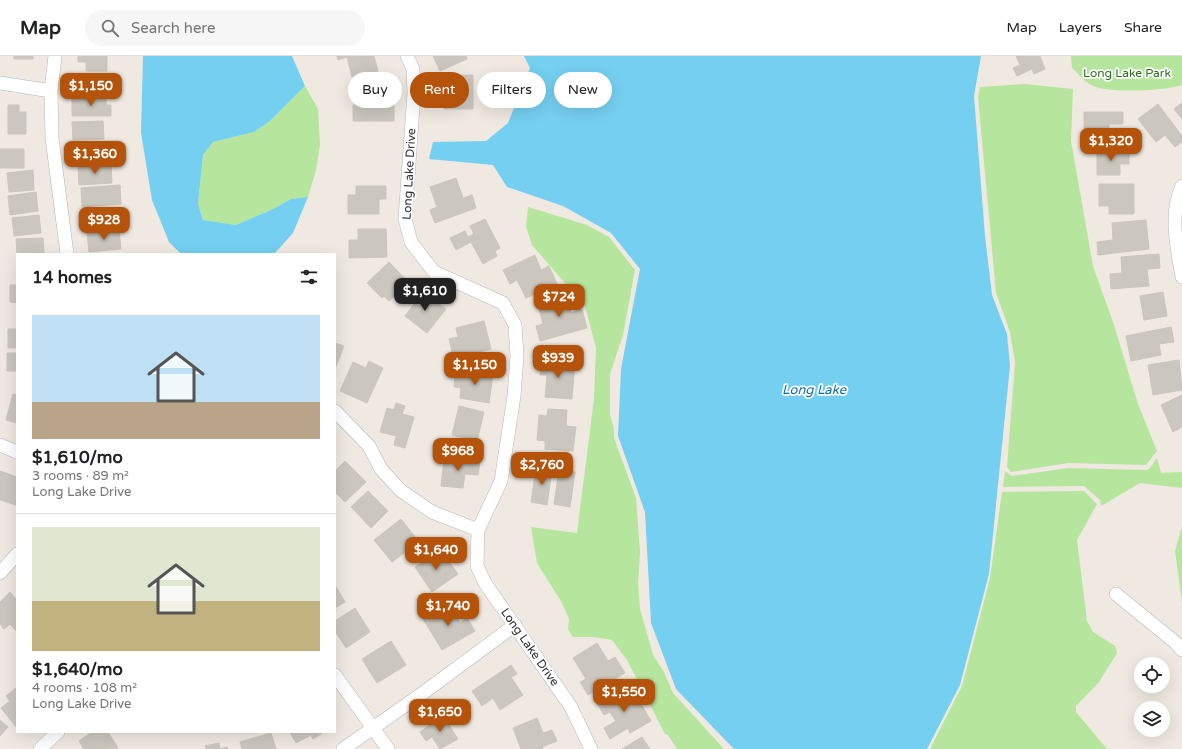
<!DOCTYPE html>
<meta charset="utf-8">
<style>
:root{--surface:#fff;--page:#f6f6f6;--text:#202124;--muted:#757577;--line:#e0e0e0;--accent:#b45309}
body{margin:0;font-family:"Varela Round",sans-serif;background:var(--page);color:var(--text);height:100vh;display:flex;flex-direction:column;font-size:15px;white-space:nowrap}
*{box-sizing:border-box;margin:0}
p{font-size:13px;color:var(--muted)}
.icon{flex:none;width:22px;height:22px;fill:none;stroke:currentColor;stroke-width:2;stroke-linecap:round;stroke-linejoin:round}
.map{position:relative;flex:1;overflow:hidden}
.drawer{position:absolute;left:16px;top:197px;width:320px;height:480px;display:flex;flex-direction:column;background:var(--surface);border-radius:0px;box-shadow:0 4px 16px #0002}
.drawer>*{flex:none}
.hud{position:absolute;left:348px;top:16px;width:380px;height:36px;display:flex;gap:8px}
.fabs{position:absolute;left:1134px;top:601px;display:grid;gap:8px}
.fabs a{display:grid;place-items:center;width:36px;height:36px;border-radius:50%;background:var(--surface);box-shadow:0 4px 16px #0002;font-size:20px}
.price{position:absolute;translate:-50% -34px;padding:0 9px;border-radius:8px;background:var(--accent);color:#fff;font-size:13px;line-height:26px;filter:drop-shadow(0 1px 2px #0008)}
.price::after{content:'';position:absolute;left:50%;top:24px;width:12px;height:9px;margin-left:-6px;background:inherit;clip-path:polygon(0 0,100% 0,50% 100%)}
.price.active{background:#222;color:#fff}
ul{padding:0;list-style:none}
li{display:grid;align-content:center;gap:8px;height:212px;padding:0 16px}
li+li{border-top:1px solid var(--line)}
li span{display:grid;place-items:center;height:124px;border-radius:0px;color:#555}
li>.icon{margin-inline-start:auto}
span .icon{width:72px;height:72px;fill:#fffc;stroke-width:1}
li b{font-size:17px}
h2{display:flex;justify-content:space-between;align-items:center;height:48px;padding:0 16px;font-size:17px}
.tag{padding:0 14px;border-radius:18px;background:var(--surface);box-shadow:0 4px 16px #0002;font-size:14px;line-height:36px}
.tag.active{background:var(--accent);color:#fff}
header{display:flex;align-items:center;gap:24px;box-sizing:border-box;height:56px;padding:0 20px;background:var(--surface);border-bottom:1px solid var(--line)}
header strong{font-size:19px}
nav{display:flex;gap:22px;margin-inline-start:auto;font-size:14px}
.search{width:280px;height:36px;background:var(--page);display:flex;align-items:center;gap:10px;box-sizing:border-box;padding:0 14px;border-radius:22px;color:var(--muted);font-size:15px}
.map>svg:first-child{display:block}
</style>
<header>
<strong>Map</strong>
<div class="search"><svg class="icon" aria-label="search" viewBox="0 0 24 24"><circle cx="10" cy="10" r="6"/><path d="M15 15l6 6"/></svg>Search here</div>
<nav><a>Map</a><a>Layers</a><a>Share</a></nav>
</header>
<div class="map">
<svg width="1182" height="693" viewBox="0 0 1182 693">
<rect width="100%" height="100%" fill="#efe9e1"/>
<!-- green -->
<path fill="#b6e59e" d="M 1071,0 L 1182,0 L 1182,29 C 1163,35 1115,37 1096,31 C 1087,29 1078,17 1072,12 Z
M 1025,28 L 1073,33 L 1071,85 L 1093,210 L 1114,269 L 1138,348 L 1157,395 L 1146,409 L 1068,407 L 1011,416 L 1007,411 L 1015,306 L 1010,276 L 996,237 L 978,41 L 980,31 Z
M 305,30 L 318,53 L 320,89 L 316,114 L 308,141 L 291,143 L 273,153 L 236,169 L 203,164 L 198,148 L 203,99 L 213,86 L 254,76 L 270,65 Z
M 528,151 L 587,169 L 609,181 L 635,214 L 623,279 L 610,318 L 610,359 L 614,373 L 614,382 L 636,442 L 640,496 L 638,527 L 640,553 L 653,599 L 664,616 L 673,637 L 724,693 L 677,693 L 668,679 L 665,678 L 627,604 L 612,584 L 594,581 L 573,581 L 568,573 L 569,563 L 562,547 L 537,507 L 531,471 L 577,477 L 594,343 L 596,292 L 585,250 L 532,189 L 526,170 Z
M 1157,402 L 1161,417 L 1182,416 L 1182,432 L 1140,427 L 1101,450 L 1100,444 L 1084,430 L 1003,431 L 1005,415 L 1012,420 L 1068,412 L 1146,414 L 1149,413 Z
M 1084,435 L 1097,448 L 1077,484 L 1087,565 L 1093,576 L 1115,590 L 1117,597 L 1099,626 L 1076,650 L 1076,656 L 1107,693 L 930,693 L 962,630 L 990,522 L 1002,436 Z
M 1182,470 L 1182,546 L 1175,495 Z"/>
<!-- water -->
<path fill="#75cff0" d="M 143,0 L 292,0 L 305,30 L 270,65 L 254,76 L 213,86 L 203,99 L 198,148 L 203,164 L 236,169 L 273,153 L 291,143 L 308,141 L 293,177 L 274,198 L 181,198 L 169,186 L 152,144 L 141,77 Z
M 524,0 L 981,0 L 974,40 L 985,180 L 992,239 L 1007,278 L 1010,310 L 989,518 L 960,629 L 927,693 L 734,693 L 676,633 L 651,567 L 645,456 L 618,380 L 621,313 L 640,213 L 611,177 L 563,150 L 507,131 L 493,109 L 429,103 L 433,86 L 486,85 L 508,67 L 530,12 Z"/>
<!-- building -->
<path fill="#cbc7bf" stroke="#cbc5ba" d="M 14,0 L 33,0 L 33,3 L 14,3 Z
M 78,0 L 107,0 L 107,15 L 86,15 L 86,6 L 78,6 Z
M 337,0 L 374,0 L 378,15 L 352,21 L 347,1 L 338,4 Z
M 433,0 L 466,0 L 467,3 L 440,15 Z
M 1016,0 L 1040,0 L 1045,13 L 1034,18 L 1032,13 L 1017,20 L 1013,12 L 1020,9 Z
M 76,19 L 106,19 L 106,38 L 76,38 Z
M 473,19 L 473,53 L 444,53 L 444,34 L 437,35 L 436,20 Z
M 361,36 L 394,36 L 394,65 L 353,65 L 353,49 L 361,49 Z
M 72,42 L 106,42 L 106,49 L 111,49 L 111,60 L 72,60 Z
M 1182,47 L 1182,63 L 1174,53 Z
M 1158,48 L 1182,80 L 1182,86 L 1175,91 L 1165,79 L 1156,86 L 1138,63 Z
M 8,49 L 19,49 L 19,56 L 26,56 L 26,78 L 8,78 Z
M 1084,56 L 1123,56 L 1123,68 L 1109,68 L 1109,76 L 1115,76 L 1115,84 L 1084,84 Z
M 103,65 L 104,83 L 73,84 L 72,66 Z
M 107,86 L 109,104 L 76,107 L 74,89 Z
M 0,93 L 24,93 L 24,112 L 0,112 Z
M 1097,95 L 1129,95 L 1129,108 L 1120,108 L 1120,119 L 1097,119 Z
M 111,109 L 112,127 L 79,129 L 78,111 Z
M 33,114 L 34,134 L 9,136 L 7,117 Z
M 456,122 L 463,142 L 472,139 L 476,152 L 435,167 L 430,154 L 437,151 L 430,131 Z
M 1099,128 L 1134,128 L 1134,158 L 1109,158 L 1109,150 L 1099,150 Z
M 120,129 L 121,148 L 82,151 L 81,132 Z
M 356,130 L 386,130 L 386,143 L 379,143 L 379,158 L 348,158 L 348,139 L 356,139 Z
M 36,136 L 38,155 L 10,159 L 8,140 Z
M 119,153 L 120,171 L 86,173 L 85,155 Z
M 39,159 L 41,177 L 14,180 L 12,162 Z
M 485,163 L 500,192 L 495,195 L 497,200 L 483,208 L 471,186 L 456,194 L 450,182 L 465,175 L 468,181 L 474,178 L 470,170 Z
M 1146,164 L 1149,193 L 1098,199 L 1097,186 L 1113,184 L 1112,167 Z
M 358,173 L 386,173 L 387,201 L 349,202 L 349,184 L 358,184 Z
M 119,174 L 121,193 L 89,196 L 87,177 Z
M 43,182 L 44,198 L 17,198 L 16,183 Z
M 1159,198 L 1160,212 L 1147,213 L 1149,230 L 1111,233 L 1110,218 L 1122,217 L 1121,201 Z
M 535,199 L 541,214 L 549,210 L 557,228 L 526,242 L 517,224 L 510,228 L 503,214 Z
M 389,206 L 409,227 L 389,245 L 384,240 L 382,242 L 367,227 Z
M 10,229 L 17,229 L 17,247 L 10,246 Z
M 423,236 L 446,253 L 427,277 L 405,260 Z
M 1163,236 L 1167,260 L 1144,264 L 1140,240 Z
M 566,238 L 571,257 L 582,253 L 587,272 L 540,285 L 536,270 L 543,268 L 537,245 Z
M 484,265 L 491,293 L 454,303 L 449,283 L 458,281 L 456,272 Z
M 1171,271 L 1174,286 L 1159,288 L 1161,299 L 1131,305 L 1126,280 Z
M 8,273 L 17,273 L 17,292 L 8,292 Z
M 335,287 L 344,290 L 335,313 Z
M 7,297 L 17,297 L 17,315 L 7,315 Z
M 541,304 L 575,307 L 572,343 L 545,341 L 547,319 L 540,319 Z
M 1179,304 L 1182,334 L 1153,339 L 1148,309 Z
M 369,305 L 383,312 L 367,347 L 340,335 L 353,306 L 366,312 Z
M 464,313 L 493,318 L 489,347 L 460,342 L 461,332 L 454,331 L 455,320 L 463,321 Z
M 13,338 L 17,339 L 17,367 L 6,364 Z
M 1182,339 L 1182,371 L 1173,376 L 1161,349 Z
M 396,347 L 405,350 L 402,358 L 414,361 L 405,392 L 394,389 L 396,380 L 380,376 L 387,352 L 394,354 Z
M 459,350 L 484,356 L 477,385 L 452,379 Z
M 548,353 L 567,354 L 566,370 L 576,371 L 573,395 L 545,393 L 545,385 L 537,384 L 539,359 L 547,360 Z
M 444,402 L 480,405 L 478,419 L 465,418 L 463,432 L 441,430 Z
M 345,405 L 366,426 L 345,446 L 335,436 L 335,415 Z
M 536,412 L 552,414 L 547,449 L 531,446 Z
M 559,414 L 575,416 L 570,451 L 554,448 Z
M 0,415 L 17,421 L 16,449 L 0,444 Z
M 368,435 L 388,455 L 371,472 L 351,451 Z
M 401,463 L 419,486 L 392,506 L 374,484 Z
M 440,494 L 458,518 L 432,536 L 415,511 Z
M 335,529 L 345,546 L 335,552 Z
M 10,536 L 17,544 L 17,576 L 10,568 L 4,573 L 0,568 L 0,546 Z
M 448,547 L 460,567 L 467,562 L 475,575 L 442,594 L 423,563 Z
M 355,552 L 370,576 L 346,592 L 335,575 L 335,565 Z
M 391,585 L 406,609 L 377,627 L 362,603 Z
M 597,587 L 608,605 L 615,601 L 625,617 L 588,639 L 580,626 L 586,623 L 573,602 Z
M 511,609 L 517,618 L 511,621 L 523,639 L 500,654 L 493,642 L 482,650 L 472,635 Z
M 627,630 L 630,635 L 624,639 L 629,646 L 637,641 L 651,665 L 630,677 L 628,672 L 610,683 L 604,672 L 616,665 L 610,656 L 604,659 L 597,647 Z
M 17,631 L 17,672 L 1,652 L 10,645 L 6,640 Z
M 443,660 L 458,683 L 440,693 L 432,681 L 426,685 L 420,676 Z
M 537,662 L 543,677 L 552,674 L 557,685 L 542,691 L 543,693 L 521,693 L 513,672 Z
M 0,664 L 8,671 L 0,680 Z
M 92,676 L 108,676 L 118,692 L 84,693 L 79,685 Z
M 290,676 L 324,676 L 313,683 L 311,679 L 296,687 Z
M 271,677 L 276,693 L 242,693 L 240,686 Z
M 642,681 L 650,693 L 622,693 Z
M 219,687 L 220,693 L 227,691 L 228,693 L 206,693 L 205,690 Z"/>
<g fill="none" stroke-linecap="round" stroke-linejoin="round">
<!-- minor casing -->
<g stroke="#b4b7c1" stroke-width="14">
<path id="minor" d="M 55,0 L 51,35 L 52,82 L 67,198
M 407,0 L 413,13 L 414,37 L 405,163 L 411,186 L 434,216 L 503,247 L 515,269 L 517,300 L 514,340 L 501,425 L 478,474 L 477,510 L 485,527 L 571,651 L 591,693
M 0,27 L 51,35
M 1182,130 C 1169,159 1177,191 1182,221
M 335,355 L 369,390 L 381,413 L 400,434 L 432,456 L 478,474
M 0,389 L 17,396
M 0,517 L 17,498
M 1116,538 L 1176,587 L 1182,594
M 335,619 L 388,693
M 40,693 L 58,676
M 343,693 L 423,637 L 515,569"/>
</g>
<!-- minor -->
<use href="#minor" stroke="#fff" stroke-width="13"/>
</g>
<g text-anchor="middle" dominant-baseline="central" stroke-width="3.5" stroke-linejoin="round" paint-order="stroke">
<!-- park labels -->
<g font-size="12" fill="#2c6e1b" stroke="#fff">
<text x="1127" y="17">Long Lake Park</text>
</g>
<!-- street labels -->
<g font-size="12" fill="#2e2e2e" stroke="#fff">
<text transform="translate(409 118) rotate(-87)">Long Lake Drive</text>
<text transform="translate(530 591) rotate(55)">Long Lake Drive</text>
</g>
<!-- water labels -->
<g font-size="13" font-style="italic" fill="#0d6fa3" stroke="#fff">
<text x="814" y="334">Long Lake</text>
</g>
</g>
</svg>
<div class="fabs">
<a><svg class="icon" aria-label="locate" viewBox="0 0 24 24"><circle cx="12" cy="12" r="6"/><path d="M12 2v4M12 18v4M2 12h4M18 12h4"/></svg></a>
<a><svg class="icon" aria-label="layers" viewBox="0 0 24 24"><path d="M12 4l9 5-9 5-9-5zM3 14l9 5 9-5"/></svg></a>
</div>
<b class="price" style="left:91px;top:51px">$1,150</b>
<b class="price" style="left:1111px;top:106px">$1,320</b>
<b class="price" style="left:95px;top:119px">$1,360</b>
<b class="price" style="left:104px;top:185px">$928</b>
<b class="price active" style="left:425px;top:256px">$1,610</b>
<b class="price" style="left:559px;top:262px">$724</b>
<b class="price" style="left:558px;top:323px">$939</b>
<b class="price" style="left:475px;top:330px">$1,150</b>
<b class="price" style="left:458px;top:416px">$968</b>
<b class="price" style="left:542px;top:430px">$2,760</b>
<b class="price" style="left:436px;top:515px">$1,640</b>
<b class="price" style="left:448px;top:571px">$1,740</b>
<b class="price" style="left:624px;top:657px">$1,550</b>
<b class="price" style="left:440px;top:677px">$1,650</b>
<div class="hud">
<a class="tag">Buy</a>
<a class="tag active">Rent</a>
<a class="tag">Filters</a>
<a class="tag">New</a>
</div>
<section class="drawer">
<h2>14 homes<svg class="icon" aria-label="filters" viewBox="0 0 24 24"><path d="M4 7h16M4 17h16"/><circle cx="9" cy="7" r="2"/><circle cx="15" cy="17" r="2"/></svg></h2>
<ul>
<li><span style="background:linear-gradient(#bfe0f5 70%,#b9a48a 0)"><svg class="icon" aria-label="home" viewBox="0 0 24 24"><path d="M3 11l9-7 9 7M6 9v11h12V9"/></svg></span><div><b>$1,610/mo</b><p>3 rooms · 89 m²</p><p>Long Lake Drive</p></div></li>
<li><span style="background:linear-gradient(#dfe7d0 60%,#c2b280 0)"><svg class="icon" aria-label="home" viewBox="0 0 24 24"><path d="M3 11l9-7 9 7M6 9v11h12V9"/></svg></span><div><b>$1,640/mo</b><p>4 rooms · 108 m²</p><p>Long Lake Drive</p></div></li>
</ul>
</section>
</div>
